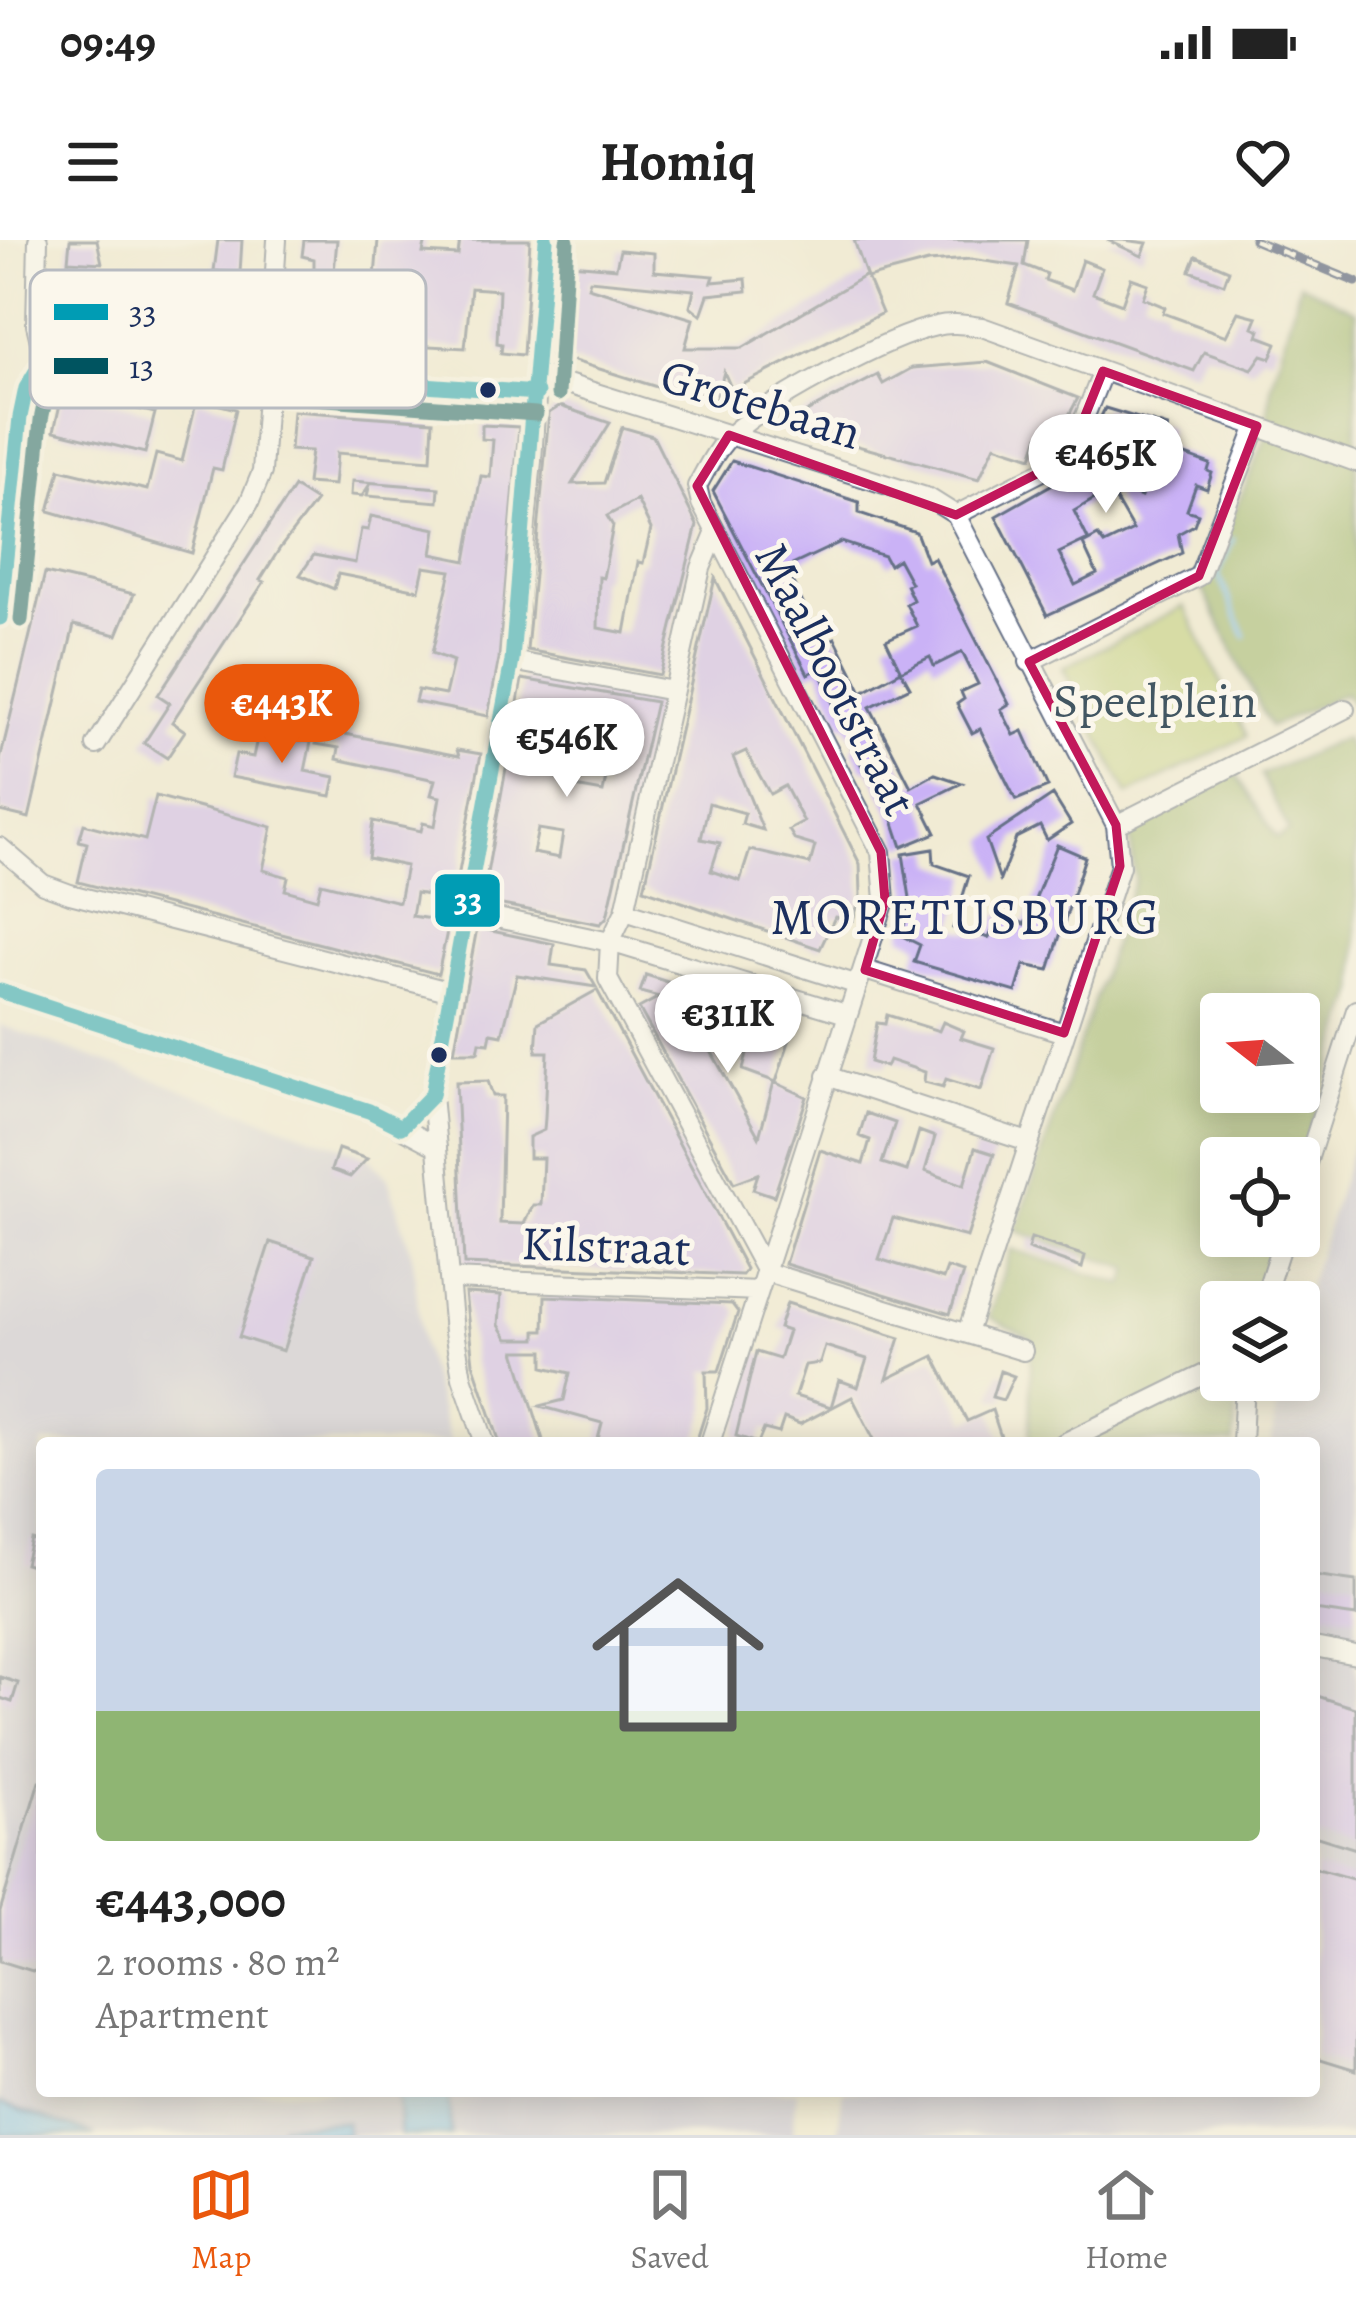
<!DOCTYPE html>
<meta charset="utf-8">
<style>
:root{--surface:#fff;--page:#f2f2f2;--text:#222;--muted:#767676;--line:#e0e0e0;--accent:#ea580c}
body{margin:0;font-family:Alegreya,serif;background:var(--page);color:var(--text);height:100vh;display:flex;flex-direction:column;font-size:45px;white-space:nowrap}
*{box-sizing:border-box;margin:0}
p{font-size:39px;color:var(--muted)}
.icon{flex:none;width:66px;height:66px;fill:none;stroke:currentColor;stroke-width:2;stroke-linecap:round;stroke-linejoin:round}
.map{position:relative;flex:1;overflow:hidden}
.sheet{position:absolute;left:36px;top:1197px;width:1284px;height:660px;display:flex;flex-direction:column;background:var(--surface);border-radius:12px;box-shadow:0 6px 30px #0003}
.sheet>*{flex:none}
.needle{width:78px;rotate:287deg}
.fabs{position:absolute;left:1200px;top:753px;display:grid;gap:24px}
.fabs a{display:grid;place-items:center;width:120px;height:120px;border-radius:12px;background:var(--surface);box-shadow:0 6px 30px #0003;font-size:60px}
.price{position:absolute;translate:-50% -102px;padding:0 27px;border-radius:42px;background:#fff;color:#222;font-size:39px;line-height:78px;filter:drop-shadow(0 3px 6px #0008)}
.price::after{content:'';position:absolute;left:50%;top:72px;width:36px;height:27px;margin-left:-18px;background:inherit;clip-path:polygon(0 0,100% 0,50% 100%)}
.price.active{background:var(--accent);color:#fff}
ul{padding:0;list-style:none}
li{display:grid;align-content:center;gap:24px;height:636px;padding:0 60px}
li span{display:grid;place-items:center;height:372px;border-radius:12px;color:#555}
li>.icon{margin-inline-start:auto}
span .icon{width:216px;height:216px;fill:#fffc;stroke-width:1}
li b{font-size:51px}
.status{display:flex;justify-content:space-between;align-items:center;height:84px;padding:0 60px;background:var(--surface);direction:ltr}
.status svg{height:33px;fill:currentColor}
header{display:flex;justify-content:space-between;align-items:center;height:156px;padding:0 60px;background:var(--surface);font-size:54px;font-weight:700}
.dock{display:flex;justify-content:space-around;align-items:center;height:168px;border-top:3px solid var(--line);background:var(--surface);font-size:33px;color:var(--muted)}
.dock a{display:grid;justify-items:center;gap:6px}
.dock .active{color:var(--accent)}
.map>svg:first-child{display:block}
</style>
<div class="status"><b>09:49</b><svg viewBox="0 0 49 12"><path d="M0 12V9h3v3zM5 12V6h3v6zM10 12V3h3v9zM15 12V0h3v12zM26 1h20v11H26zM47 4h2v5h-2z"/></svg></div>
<header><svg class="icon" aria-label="menu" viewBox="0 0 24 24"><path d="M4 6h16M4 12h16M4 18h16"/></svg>Homiq<svg class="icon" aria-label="heart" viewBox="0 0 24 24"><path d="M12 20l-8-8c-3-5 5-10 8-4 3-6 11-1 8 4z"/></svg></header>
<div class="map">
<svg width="1356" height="1895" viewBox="0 0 1356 1895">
<rect width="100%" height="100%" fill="#fbf7ec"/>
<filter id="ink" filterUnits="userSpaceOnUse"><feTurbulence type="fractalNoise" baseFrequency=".00833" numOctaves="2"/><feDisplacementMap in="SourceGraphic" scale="24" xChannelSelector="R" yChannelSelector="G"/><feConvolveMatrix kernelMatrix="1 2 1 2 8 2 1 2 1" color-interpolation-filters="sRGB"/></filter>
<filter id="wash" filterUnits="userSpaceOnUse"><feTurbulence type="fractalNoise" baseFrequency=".004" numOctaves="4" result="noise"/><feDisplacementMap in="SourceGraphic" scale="48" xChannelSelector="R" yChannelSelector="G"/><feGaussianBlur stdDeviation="2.7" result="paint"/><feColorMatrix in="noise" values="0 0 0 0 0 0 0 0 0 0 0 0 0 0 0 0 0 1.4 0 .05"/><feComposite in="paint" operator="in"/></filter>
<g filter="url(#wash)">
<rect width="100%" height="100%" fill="#f1ebd4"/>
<!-- industrial -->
<path fill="#c3c1db" d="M 0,785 L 367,915 L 388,938 L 413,1018 L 422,1105 L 450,1203 L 42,1203 L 42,1851 L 797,1851 L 793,1895 L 86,1895 L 0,1867 Z
M 1356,894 L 1356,1895 L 837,1895 L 843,1851 L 1314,1851 L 1314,1203 L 1271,1203 L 1280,1140 L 1299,1140 L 1299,1075 Z"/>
<!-- green -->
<path fill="#b8cb6e" stroke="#6a7d66" stroke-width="3" d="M 1184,366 L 1247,496 L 1128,555 L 1063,428 Z"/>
<!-- forest -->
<path fill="#92af61" stroke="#566f60" stroke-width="3" fill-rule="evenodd" d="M 1300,43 L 1356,71 L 1356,472 L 1345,453 L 1270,487 L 1202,348 L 1266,197 L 1271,144 Z
M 1344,498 L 1356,521 L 1356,750 L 1299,925 L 1299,918 L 1221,918 L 1221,996 L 1276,996 L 1255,1062 L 1221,1062 L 1221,1140 L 1239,1140 L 1233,1203 L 1030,1203 L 1031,1099 L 989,1077 L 1011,1009 L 1124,1045 L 1130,1029 L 1016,991 L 1135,639 L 1129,589 L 1236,534 L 1277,598 L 1289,591 L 1261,535 ZM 1221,774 L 1299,774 L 1299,852 L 1221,852 Z"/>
<!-- water -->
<path fill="#76bbed" stroke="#4875a6" stroke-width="3" d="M 397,1851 L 448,1851 L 451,1895 L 400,1895 Z
M 0,1863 L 12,1867 L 95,1895 L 0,1895 Z
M 346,1882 L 347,1895 L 281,1895 L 281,1885 Z"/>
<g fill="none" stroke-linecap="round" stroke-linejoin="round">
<!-- stream -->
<path stroke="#76bbed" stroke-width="4.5" d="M 1233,299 L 1218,334 L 1245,396"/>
</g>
<g id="blocks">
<!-- building -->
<path fill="#cab2f6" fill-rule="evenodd" d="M 70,0 L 97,0 L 102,23 L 68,21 Z
M 218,0 L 242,0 L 240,33 L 214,31 Z
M 304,0 L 337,0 L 334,32 L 314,30 L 314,19 L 302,16 Z
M 378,0 L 426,0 L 423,13 L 458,15 L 460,0 L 530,0 L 523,115 L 501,113 L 502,104 L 497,103 L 499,50 L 471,48 L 465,108 L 300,99 L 303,62 L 373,62 Z
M 854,0 L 1028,0 L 1024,25 L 1047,34 L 1045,40 L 1072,50 L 1082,20 L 1102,28 L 1093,53 L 1122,64 L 1131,38 L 1148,44 L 1143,58 L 1165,67 L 1163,73 L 1226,96 L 1238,72 L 1257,77 L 1253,87 L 1260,90 L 1258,96 L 1277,103 L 1271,118 L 1262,115 L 1252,129 L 1204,112 L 1194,131 L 1008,63 L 1019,26 L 971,19 L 928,22 L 867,38 Z
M 1107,0 L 1123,0 L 1147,3 L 1142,16 Z
M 620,10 L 654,13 L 654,31 L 714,36 L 712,42 L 746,39 L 747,51 L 708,55 L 701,75 L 690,66 L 694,50 L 590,40 L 588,47 L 693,79 L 685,108 L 742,108 L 866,35 L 882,73 L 732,150 L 724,132 L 716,160 L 698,154 L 692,158 L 558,116 L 553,108 L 558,23 L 616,28 Z
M 1196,16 L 1229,30 L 1224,44 L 1190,31 Z
M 987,122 L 1078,158 L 1055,202 L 1039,196 L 1032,217 L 995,205 L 979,239 L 795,189 L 797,177 L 878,135 L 883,144 L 912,128 Z
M 63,151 L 155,173 L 145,213 L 54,191 Z
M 197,159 L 236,169 L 222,230 L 213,228 L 192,313 L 49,271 L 60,229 L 147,250 L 156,214 L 182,221 Z
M 560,166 L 610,183 L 572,244 L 604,243 L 622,187 L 653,196 L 697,285 L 660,435 L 527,410 L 549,173 ZM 637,260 L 651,289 L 643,323 L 638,322 L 625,393 L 598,388 L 599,337 L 603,338 L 613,286 L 607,276 Z
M 1105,168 L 1168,187 L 1163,207 L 1210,224 L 1208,231 L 1212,233 L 1207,249 L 1196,245 L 1187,270 L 1198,274 L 1194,285 L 1178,294 L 1182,313 L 1047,375 L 996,276 L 1099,218 L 1098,238 L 1090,243 L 1096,258 L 1074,271 L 1088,299 L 1059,313 L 1075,345 L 1097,334 L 1083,304 L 1098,296 L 1104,304 L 1133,290 L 1115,259 L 1119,248 L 1141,257 L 1154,220 L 1104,204 L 1100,215 L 1086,209 Z
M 293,171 L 433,181 L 431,220 L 337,213 L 334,245 L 307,243 L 311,211 L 290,210 Z
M 482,185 L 519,187 L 499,419 L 488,476 L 415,462 L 418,450 L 445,455 L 453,421 L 432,413 L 451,331 L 424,327 L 419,350 L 338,334 L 334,349 L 300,335 L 314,315 L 355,323 L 361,289 L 368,290 L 371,276 L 436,289 L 432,314 L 466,321 L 481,236 L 490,237 L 493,200 L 482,199 Z
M 732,221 L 859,262 L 859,273 L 916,292 L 927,321 L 934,318 L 1009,464 L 1001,469 L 1014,495 L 1023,491 L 1048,547 L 1016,560 L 980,489 L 972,493 L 957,464 L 964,459 L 961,452 L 978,444 L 962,412 L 934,426 L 930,417 L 901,431 L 910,447 L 870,467 L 911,547 L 935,534 L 962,543 L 921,563 L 936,593 L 902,607 L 889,568 L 869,527 L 864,530 L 852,508 L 858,505 L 846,484 L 842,486 L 819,429 L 808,434 L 713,251 ZM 841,302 L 884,316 L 889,325 L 898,319 L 911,343 L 906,345 L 913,360 L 906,364 L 917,386 L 886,400 L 901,431 L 862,452 L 835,398 L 822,404 L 786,328 Z
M 352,241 L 439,248 L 438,262 L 367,256 L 370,244 L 362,256 L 351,255 Z
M 294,247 L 316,261 L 280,308 L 260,340 L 264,342 L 172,482 L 185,491 L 167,518 L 144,503 L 170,463 L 158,455 Z
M 45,333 L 134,354 L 117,395 L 74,385 L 29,578 L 0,571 L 0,520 Z
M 715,338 L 860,624 L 861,655 L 853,680 L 835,677 L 820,709 L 644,649 ZM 746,511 L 770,554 L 785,546 L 804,582 L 789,590 L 795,600 L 815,606 L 810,624 L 750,610 L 740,641 L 711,631 L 720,603 L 701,599 L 709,563 L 745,573 L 742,584 L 763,590 L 733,517 Z
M 522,439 L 656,462 L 607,677 L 600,684 L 482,661 ZM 578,521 L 608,528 L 603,552 L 575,547 ZM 538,589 L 563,593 L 559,618 L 533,613 Z
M 319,489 L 459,516 L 457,510 L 481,514 L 454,659 L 416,653 L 412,676 L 449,682 L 438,734 L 78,642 L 87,603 L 79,601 L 84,584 L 145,600 L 156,556 L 272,587 L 263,630 L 288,637 L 285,650 L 317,659 L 321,643 L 399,662 L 406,626 L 368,618 L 373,581 L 421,591 L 423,583 L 435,586 L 440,557 L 431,555 L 435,540 L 337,519 L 339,508 L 316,504 Z
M 258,494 L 311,502 L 305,531 L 335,537 L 331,556 L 231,537 L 236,514 L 253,517 Z
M 1053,555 L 1071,584 L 1047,600 L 1040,586 L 1016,598 L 1000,640 L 986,600 Z
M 1057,605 L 1085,617 L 1049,730 L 1024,725 L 1016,752 L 914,722 L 920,705 L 902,696 L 910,658 L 903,614 L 933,609 L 934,624 L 969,636 L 953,688 L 989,698 L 999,674 L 1025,684 Z
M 477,688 L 554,704 L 551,725 L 586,730 L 596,747 L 517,735 L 502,795 L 491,793 L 489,803 L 480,802 L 478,812 L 454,812 Z
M 646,735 L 795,783 L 776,842 L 743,830 L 749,805 L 697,786 L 759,897 L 774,842 L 807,857 L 774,956 L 753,949 L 758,934 L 734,943 L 639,768 L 659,757 L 640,752 Z
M 597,750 L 746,1029 L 742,1035 L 464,1024 L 456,842 L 488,841 L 493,856 L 503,856 L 500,983 L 524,984 L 533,965 L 541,965 L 543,918 L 529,918 L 529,897 L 544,890 L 545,878 L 548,812 L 536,812 L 538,783 Z
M 887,775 L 939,791 L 943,782 L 964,791 L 961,798 L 994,808 L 981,850 L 946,839 L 943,847 L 924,842 L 925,832 L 889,820 L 886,827 L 870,822 L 877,783 L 885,784 Z
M 866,873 L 895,883 L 882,923 L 907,931 L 919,891 L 935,897 L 925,931 L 964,945 L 975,908 L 994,914 L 967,997 L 893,978 L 879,1019 L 943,1039 L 947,1028 L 963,1033 L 950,1074 L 785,1024 L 820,910 L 863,924 L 870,900 L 859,896 Z
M 338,909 L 367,919 L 350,937 L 331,930 Z
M 1031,998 L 1085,1016 L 1082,1028 L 1028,1009 Z
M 270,1002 L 314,1016 L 283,1111 L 239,1097 Z
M 465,1053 L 501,1055 L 499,1085 L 508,1099 L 536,1099 L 536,1091 L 544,1091 L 545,1056 L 732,1064 L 738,1072 L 719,1131 L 706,1131 L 707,1168 L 696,1203 L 597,1203 L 602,1183 L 540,1166 L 564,1160 L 570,1133 L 544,1127 L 544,1111 L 515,1111 L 544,1203 L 500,1203 L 473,1123 Z
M 787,1063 L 900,1098 L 887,1139 L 934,1116 L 967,1181 L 992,1170 L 1003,1203 L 876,1203 L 852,1157 L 800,1184 L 784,1178 L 779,1193 L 764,1189 L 758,1203 L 736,1196 L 756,1112 L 779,1119 L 788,1091 L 779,1088 ZM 825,1106 L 867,1119 L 858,1147 L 839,1140 L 831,1167 L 795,1156 L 805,1125 L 820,1123 Z
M 1000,1131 L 1014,1136 L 1003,1160 L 992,1157 Z
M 31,1299 L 42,1302 L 42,1329 L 25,1324 Z
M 1314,1335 L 1356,1341 L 1356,1376 L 1314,1370 Z
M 0,1437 L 18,1443 L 12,1462 L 0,1458 Z
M 1314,1455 L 1356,1468 L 1356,1609 L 1314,1596 Z
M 39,1541 L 42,1541 L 42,1734 L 0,1721 L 0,1671 Z
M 1314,1628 L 1356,1640 L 1356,1830 L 1314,1817 Z"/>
</g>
</g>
<g filter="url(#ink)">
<use href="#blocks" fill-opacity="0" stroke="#667187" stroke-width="3"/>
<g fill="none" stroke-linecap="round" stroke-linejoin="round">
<!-- minor casing -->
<g stroke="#667187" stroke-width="22">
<path id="minor" d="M 44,118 L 537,153
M 539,135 L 929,258 L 956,275
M 956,275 L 1116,585 L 1120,626 L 967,1093
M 956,275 L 1068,218 L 1103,131
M 716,292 L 701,328 L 625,671 L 610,702 L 608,739 L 766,1032 L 1023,1111
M 0,378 L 20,177 L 26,148 L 44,118 L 36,85 L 38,0
M 512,421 L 673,451
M 1029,422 L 1199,336 L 1257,186
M 96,505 L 249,263 L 262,232 L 277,0
M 1116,585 L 1345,469
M 0,607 L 43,644 L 70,654 L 448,751
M 464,671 L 610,702 L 846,774
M 625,671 L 855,744
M 865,730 L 1064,793
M 0,751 L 369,871 L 437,907
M 827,836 L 1028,902
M 1299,948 L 1356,770
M 449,1039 L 759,1051
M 1263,1062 L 1284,996
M 485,1203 L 462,1137 L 454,1092 L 432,855 L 512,421 L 532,221 L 546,0
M 710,1203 L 885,660 L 881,612 L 701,263 L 697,246 C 707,228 717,207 733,193 C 771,159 887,97 936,86 C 952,82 966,85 982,87 L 1356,222
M 1064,1203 L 1221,1126
M 1242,1203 L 1245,1140
M 1314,1407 L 1356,1415"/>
</g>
<!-- minor -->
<use href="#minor" stroke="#fff" stroke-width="18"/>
<!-- rail casing -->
<g stroke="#1b2f5e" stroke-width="9">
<path id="rail" d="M 1254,0 L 1356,42"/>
</g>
<!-- rail -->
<use href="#rail" stroke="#fbf7ec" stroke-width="4.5" stroke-dasharray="14" stroke-linecap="butt"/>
<!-- bus-1 casing -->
<g stroke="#fbf7ec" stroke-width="24">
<path id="bus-1" d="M 0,378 L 20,177 L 26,148 L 44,118 L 537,153
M 0,751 L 369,871 L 401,887 L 432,855 L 512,421 L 546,0"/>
</g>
<!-- bus-2 casing -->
<g stroke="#fbf7ec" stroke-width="24">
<path id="bus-2" d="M 43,139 L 536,174
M 558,154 L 567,1
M 21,380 L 41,180 L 46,156 L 62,129"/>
</g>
<!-- bus-1 -->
<use href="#bus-1" stroke="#009cb4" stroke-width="15"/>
<!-- bus-2 -->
<use href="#bus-2" stroke="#005460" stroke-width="15"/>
</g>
</g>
<!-- marked area -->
<path d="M0 0H1356V1895H0ZM 1103,131 L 1257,186 L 1199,336 L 1029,422 L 1116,585 L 1120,626 L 1064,793 L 865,730 L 885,660 L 881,612 L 697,246 L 729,195 L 956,275 L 1068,218 Z" fill="#f1ebd4" fill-opacity=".55" fill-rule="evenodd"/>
<path fill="none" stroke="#c2185b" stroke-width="9" stroke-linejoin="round" d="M 1103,131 L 1257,186 L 1199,336 L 1029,422 L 1116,585 L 1120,626 L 1064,793 L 865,730 L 885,660 L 881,612 L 697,246 L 729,195 L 956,275 L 1068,218 Z"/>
<!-- markers -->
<g fill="#1b2f5e" stroke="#fbf7ec" stroke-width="4.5">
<circle cx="488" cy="150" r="10"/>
<circle cx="439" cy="815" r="10"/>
</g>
<g text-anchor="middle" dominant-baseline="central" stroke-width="10" stroke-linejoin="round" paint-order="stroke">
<!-- street labels -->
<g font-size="48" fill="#1b2f5e" stroke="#fbf7ec">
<text transform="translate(761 164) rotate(17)">Grotebaan</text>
<text transform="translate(836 439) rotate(63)">Maalbootstraat</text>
<text transform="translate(606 1006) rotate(2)">Kilstraat</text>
</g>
<!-- park labels -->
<g font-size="48" fill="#425662" stroke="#fbf7ec">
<text x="1155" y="461">Speelplein</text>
</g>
<!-- neighbourhood labels -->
<g font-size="51" letter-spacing="3" fill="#1b2f5e" stroke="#fbf7ec">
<text x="966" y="677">MORETUSBURG</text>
</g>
</g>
<!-- legend -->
<rect x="30" y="30" width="396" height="138" rx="18" fill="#fbf7ec" stroke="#b8bbc1" stroke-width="3"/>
<rect x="54" y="64" width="54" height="16" fill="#009cb4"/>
<rect x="54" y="118" width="54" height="16" fill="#005460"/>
<g font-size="33" fill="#1b2f5e">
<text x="129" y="84">33</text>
<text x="129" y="138">13</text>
</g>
<rect stroke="#fbf7ec" stroke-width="4.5" x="433" y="632" width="69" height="57" rx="12" fill="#009cb4"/>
<g font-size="33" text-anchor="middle" font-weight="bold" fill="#fff">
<text x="468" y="672">33</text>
</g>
</svg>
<div class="fabs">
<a><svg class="needle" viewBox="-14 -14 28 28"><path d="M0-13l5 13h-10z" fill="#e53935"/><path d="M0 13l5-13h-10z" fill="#767676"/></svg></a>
<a><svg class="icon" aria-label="locate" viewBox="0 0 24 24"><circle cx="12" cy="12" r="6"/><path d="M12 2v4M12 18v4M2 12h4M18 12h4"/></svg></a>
<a><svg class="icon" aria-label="layers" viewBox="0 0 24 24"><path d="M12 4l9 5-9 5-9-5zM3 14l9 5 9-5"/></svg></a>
</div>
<b class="price" style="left:1106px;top:276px">€465K</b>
<b class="price active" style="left:282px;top:526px">€443K</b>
<b class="price" style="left:567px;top:560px">€546K</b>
<b class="price" style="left:728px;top:836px">€311K</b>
<section class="sheet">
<ul>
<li><span style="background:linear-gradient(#c9d6e8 65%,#8fb573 0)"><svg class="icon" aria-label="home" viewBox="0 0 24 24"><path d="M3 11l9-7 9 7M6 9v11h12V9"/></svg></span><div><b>€443,000</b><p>2 rooms · 80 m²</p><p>Apartment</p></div></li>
</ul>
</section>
</div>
<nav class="dock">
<a class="active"><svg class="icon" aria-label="map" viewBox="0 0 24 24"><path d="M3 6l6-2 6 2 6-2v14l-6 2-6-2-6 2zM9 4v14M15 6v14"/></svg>Map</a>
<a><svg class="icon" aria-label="saved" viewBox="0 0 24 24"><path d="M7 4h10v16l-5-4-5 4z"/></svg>Saved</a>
<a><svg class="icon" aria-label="home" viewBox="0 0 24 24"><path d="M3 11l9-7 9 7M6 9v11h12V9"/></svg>Home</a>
</nav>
